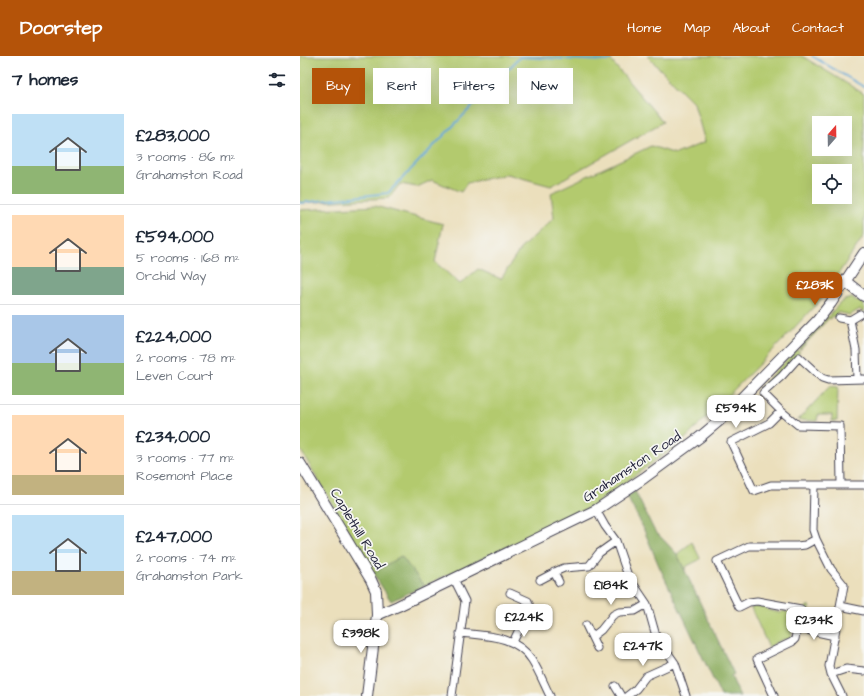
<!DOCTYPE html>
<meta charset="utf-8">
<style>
:root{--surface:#fff;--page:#f2f2f3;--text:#1f2937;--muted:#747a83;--line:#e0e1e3;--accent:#b45309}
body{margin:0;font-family:"Architects Daughter",sans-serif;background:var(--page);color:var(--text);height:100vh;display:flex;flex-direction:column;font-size:15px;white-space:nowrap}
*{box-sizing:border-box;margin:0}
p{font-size:13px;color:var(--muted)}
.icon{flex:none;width:22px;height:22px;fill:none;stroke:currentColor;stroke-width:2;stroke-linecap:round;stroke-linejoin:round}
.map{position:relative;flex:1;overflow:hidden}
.sheet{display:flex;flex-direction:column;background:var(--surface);width:300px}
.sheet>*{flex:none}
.hud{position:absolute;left:12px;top:12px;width:380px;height:36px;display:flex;gap:8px}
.needle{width:26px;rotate:20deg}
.controls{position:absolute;left:512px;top:60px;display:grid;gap:8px}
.controls a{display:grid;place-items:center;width:40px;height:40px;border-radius:0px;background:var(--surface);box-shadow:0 4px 16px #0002;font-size:20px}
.price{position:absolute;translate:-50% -34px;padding:0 9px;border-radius:8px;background:#fff;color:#222;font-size:13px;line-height:26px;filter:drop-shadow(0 1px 2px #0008)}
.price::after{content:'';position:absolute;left:50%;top:24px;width:12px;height:9px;margin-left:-6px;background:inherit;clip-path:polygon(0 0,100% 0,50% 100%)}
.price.selected{background:var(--accent);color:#fff}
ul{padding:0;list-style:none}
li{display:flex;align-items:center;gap:12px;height:100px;padding:0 12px}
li+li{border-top:1px solid var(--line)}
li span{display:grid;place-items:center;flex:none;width:112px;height:80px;border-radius:0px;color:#555}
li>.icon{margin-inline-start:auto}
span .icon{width:48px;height:48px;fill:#fffc;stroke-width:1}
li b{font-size:17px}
h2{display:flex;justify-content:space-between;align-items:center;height:48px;padding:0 12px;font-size:17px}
.tag{padding:0 14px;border-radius:0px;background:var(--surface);box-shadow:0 4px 16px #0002;font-size:14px;line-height:36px}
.tag.selected{background:var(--accent);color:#fff}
header{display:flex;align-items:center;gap:24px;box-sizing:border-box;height:56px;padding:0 20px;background:var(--accent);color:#fff}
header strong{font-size:19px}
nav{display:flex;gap:22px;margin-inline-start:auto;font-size:14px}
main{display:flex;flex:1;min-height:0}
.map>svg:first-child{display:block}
</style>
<header>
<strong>Doorstep</strong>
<nav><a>Home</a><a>Map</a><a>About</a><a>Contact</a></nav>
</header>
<main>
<section class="sheet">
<h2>7 homes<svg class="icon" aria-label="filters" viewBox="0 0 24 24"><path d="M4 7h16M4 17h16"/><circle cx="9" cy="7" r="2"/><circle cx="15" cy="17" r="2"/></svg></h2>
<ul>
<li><span style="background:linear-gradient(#bfe0f5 65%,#8fb573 0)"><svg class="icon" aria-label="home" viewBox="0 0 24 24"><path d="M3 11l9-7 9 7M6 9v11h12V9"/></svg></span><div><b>£283,000</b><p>3 rooms · 86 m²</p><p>Grahamston Road</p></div></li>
<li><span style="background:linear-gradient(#ffd9b3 65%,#7fa58c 0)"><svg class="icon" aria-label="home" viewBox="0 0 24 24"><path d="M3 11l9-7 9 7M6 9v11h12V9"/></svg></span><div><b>£594,000</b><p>5 rooms · 168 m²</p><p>Orchid Way</p></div></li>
<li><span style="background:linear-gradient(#a9c7e8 60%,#8fb573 0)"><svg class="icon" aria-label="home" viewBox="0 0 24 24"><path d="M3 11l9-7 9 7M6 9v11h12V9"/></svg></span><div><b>£224,000</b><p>2 rooms · 78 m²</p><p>Leven Court</p></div></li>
<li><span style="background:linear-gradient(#ffd9b3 75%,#c2b280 0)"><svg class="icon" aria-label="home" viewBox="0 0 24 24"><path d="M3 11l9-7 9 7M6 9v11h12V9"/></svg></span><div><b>£234,000</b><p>3 rooms · 77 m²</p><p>Rosemont Place</p></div></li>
<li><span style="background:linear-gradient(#bfe0f5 70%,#c2b280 0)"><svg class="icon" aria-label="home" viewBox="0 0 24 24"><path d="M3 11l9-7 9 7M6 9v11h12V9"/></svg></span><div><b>£247,000</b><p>2 rooms · 74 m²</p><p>Grahamston Park</p></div></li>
</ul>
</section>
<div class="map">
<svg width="564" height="640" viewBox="0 0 564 640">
<rect width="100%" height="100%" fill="#f6f6f2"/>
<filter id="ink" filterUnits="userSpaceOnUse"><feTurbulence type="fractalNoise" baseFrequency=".025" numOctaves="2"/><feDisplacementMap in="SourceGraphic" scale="8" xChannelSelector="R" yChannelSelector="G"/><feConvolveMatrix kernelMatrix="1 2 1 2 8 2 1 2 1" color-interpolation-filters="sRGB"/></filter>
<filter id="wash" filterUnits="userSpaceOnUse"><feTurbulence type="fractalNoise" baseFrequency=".012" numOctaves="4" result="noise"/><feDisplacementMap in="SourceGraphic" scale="16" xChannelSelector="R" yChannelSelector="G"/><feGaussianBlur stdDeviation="0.9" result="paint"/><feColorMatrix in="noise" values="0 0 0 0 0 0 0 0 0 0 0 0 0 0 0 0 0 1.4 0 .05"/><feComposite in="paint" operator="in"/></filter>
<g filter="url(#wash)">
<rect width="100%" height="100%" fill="#ebdfbc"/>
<!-- green -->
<path fill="#b3ca6e" stroke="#6a7654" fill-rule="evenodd" d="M 0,0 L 307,0 L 363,66 L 251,130 L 207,118 L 167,127 L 161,136 L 132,124 L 117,131 L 100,128 L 89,142 L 0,147 Z
M 347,0 L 502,0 L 564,38 L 564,180 L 521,243 L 483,284 L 386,382 L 293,450 L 124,530 L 101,500 L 73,517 L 0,393 L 0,154 L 75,150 L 143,168 L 135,206 L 160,228 L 178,213 L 201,223 L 221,192 L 254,162 L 251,137 L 351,90 L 376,98 L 405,86 L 394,47 ZM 519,67 L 545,67 L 545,93 L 519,93 ZM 519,115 L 545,115 L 545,141 L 519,141 Z
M 552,242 L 564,248 L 564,258 L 560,253 L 550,259 L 537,256 L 536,261 L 532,260 L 531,263 L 529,262 L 500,294 L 499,293 L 539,248 L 544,244 Z
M 497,294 L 500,296 L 459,337 L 458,333 Z
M 530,330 L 538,331 L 537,365 L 532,365 L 532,359 L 518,359 L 517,365 L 498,364 Z
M 392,486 L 400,502 L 399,504 L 387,510 L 385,514 L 377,498 Z
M 454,550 L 467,552 L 468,554 L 481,557 L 483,555 L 495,558 L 491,581 L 487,584 L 484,583 L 472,589 L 469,592 L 451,552 Z
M 507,550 L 510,550 L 507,564 L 510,569 L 508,570 L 504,568 L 504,566 C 505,562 508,560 505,555 Z"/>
<!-- forest -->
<path fill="#8eae61" stroke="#58684e" d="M 335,435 L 354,474 L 377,498 L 434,618 L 431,620 L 440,640 L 421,640 L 359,510 L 341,467 L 327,441 Z
M 101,500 L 124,530 L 91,545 L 73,517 Z"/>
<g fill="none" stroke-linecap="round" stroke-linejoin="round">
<!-- stream -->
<path stroke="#5ea4d4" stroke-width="2" d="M 512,0 L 564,31
M 0,147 L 88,137 L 220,1 L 308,5 L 316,0"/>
</g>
</g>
<g filter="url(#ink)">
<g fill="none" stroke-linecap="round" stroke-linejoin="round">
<!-- street casing -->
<g stroke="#403e4e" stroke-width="9">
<path id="street" d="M 539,262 L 550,264 L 560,258
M 550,264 L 556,294 L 557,323
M 564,323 L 528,324 L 522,322 L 499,301 L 482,320 L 463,337 L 481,355 L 469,367 L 431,386 L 454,435 L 471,429 L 564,429
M 481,355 L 498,369 L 540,370 L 541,428
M 514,429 L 513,474 L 516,483
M 296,454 L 305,470 L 316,485 L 328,520 L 347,548 L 356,580 L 375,607 L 386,640
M 254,516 L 259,526
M 240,524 L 257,515 L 264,512 L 289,510 L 299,497 L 316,485
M 210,537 L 228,545 L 230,551 L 213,586
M 540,550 L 564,555
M 286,569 L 297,592
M 498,572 L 535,580
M 160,577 C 186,580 216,579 232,604 C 239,615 244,628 250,640
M 292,581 L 301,574 L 313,559 L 319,556 L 335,555 L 347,548
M 531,618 L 546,613 L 564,615
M 315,630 L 321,640
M 152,640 L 165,545 L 154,523
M 327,640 L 336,633 L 346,620 L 375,607
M 474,640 L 457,603 L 492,586 L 495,583 L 501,553 L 457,545 L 449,546 L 439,551 L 417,505 L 449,490 L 497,490 L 505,489 L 516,483 L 531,513 L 544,529 L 529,610 L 531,618 L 542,640"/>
</g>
<!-- secondary casing -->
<g stroke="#403e4e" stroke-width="12">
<path id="secondary" d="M 545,225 L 564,240
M 0,407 L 71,524 L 76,535 L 77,559 L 67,640
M 77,559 L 98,550 L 296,454 L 344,422 L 400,381 L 419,365 L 517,265 L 531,247 L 564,197"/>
</g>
<!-- street -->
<use href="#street" stroke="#fff" stroke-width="7"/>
<!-- secondary -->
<use href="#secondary" stroke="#fff" stroke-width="10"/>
</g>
</g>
<g text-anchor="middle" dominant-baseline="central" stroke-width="3.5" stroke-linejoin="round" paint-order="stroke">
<!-- street labels -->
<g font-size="14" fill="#22223b" stroke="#f6f6f2">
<text transform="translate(332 411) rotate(-34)">Grahamston Road</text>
<text transform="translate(57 473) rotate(59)">Caplethill Road</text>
</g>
</g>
</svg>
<div class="controls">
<a><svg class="needle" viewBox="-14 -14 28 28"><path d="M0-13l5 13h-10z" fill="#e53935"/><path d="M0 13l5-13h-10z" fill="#747a83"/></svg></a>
<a><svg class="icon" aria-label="locate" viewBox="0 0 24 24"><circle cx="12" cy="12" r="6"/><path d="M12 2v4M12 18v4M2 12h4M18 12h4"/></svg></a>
</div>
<b class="price selected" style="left:515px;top:250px">£283K</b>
<b class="price" style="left:436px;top:373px">£594K</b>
<b class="price" style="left:311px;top:550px">£184K</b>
<b class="price" style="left:224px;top:582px">£224K</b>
<b class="price" style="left:514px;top:585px">£234K</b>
<b class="price" style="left:61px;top:598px">£398K</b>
<b class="price" style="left:343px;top:611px">£247K</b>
<div class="hud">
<a class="tag selected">Buy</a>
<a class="tag">Rent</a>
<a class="tag">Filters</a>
<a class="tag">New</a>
</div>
</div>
</main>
